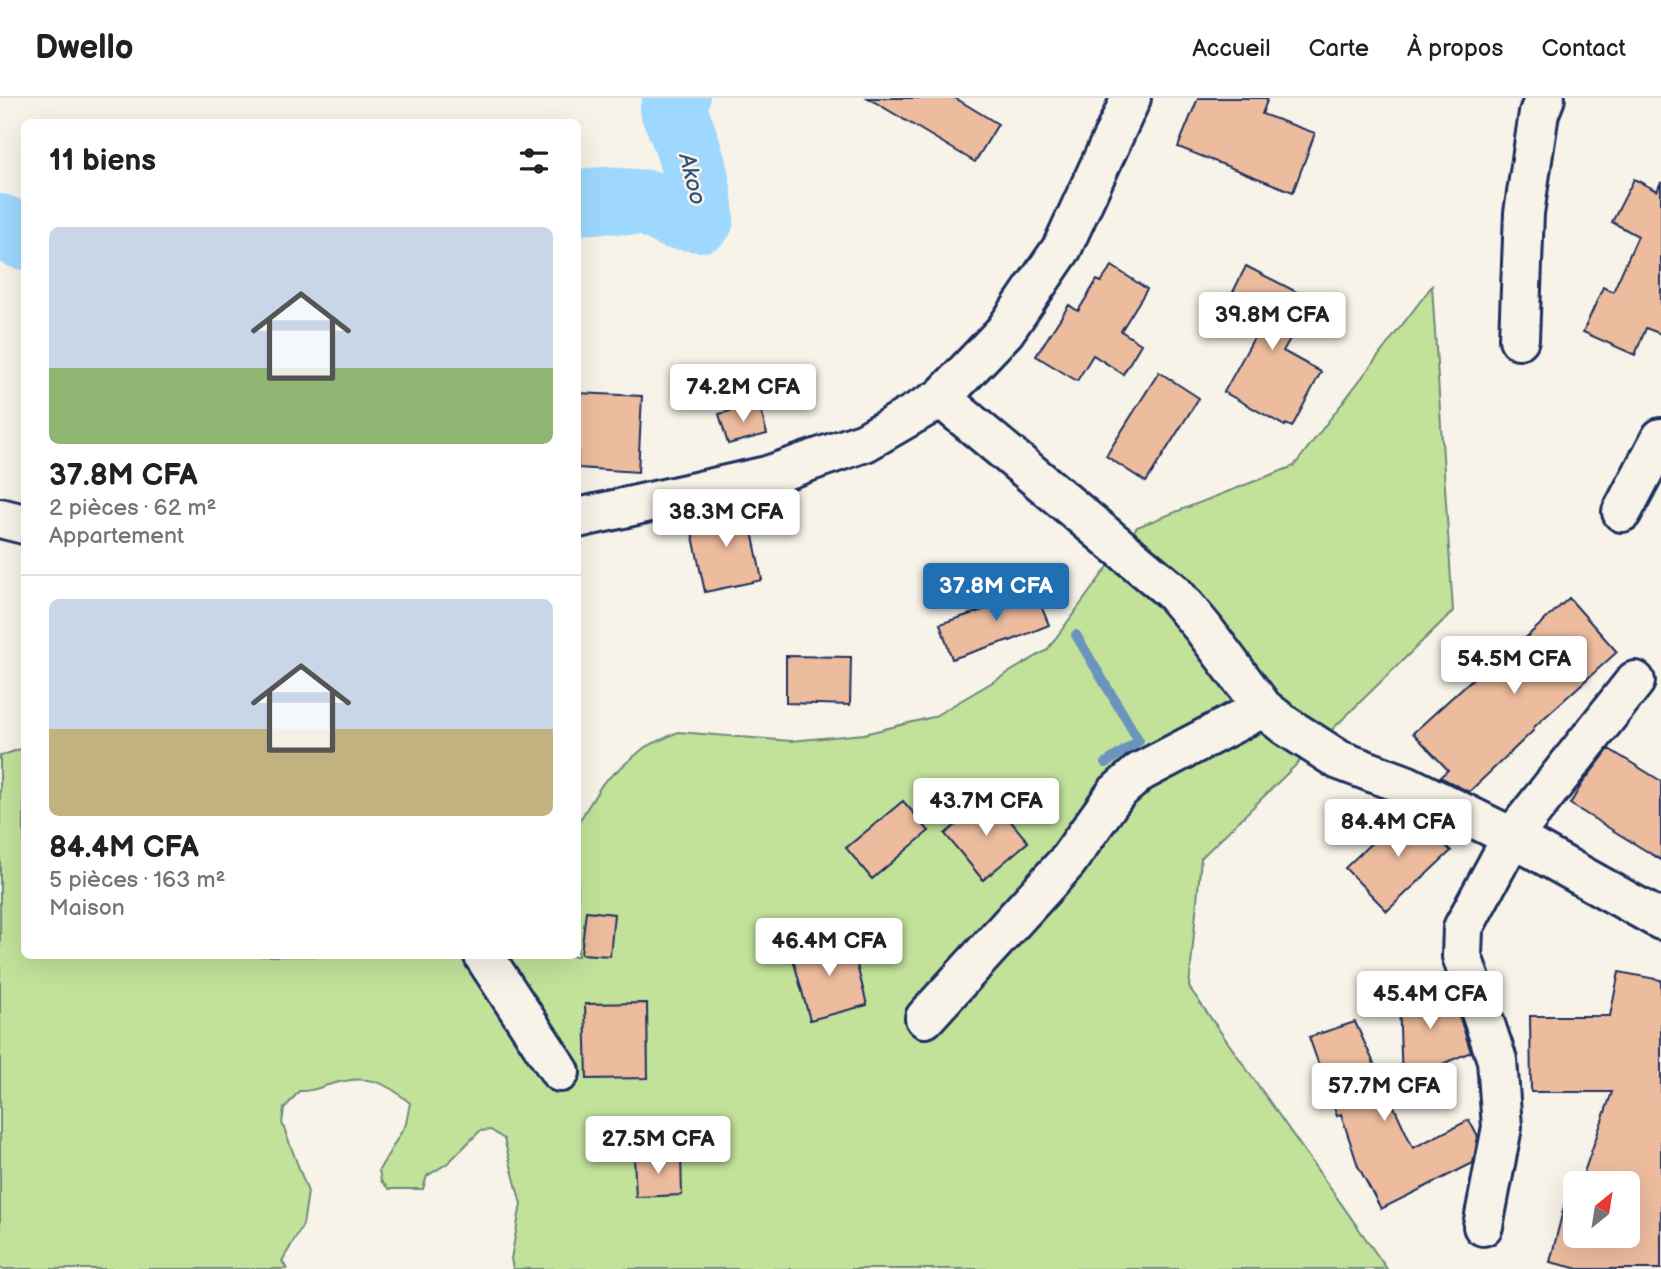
<!DOCTYPE html>
<html lang="fr">
<meta charset="utf-8">
<style>
:root{--surface:#fff;--page:#f6f6f6;--text:#202124;--muted:#757577;--line:#e0e0e0;--accent:#1f6fb2}
body{margin:0;font-family:"Balsamiq Sans",sans-serif;background:var(--page);color:var(--text);height:100vh;display:flex;flex-direction:column;font-size:26px;white-space:nowrap}
*{box-sizing:border-box;margin:0}
p{font-size:23px;color:var(--muted)}
.icon{flex:none;width:38px;height:38px;fill:none;stroke:currentColor;stroke-width:2;stroke-linecap:round;stroke-linejoin:round}
.map{position:relative;flex:1;overflow:hidden}
.details{position:absolute;left:21px;top:21px;width:560px;height:840px;display:flex;flex-direction:column;background:var(--surface);border-radius:10px;box-shadow:0 7px 28px #0002}
.details>*{flex:none}
.needle{width:46px;rotate:30deg}
.fabs{position:absolute;left:1563px;top:1073px;display:grid;gap:14px}
.fabs a{display:grid;place-items:center;width:77px;height:77px;border-radius:10px;background:var(--surface);box-shadow:0 7px 28px #0002;font-size:35px}
.price{position:absolute;translate:-50% -60px;padding:0 16px;border-radius:7px;background:#fff;color:#222;font-size:23px;line-height:46px;filter:drop-shadow(0 2px 4px #0008)}
.price::after{content:'';position:absolute;left:50%;top:42px;width:21px;height:16px;margin-left:-10px;background:inherit;clip-path:polygon(0 0,100% 0,50% 100%)}
.price.on{background:var(--accent);color:#fff}
ul{padding:0;list-style:none}
li{display:grid;align-content:center;gap:14px;height:371px;padding:0 28px}
li+li{border-top:2px solid var(--line)}
li span{display:grid;place-items:center;height:217px;border-radius:10px;color:#555}
li>.icon{margin-inline-start:auto}
span .icon{width:126px;height:126px;fill:#fffc;stroke-width:1}
li b{font-size:30px}
h2{display:flex;justify-content:space-between;align-items:center;height:84px;padding:0 28px;font-size:30px}
header{display:flex;align-items:center;gap:42px;box-sizing:border-box;height:98px;padding:0 35px;background:var(--surface);border-bottom:2px solid var(--line)}
header strong{font-size:33px}
nav{display:flex;gap:38px;margin-inline-start:auto;font-size:24px}
.map>svg:first-child{display:block}
</style>
<header>
<strong>Dwello</strong>
<nav><a>Accueil</a><a>Carte</a><a>À propos</a><a>Contact</a></nav>
</header>
<div class="map">
<svg width="1661" height="1171" viewBox="0 0 1661 1171">
<rect width="100%" height="100%" fill="#f7f3e8"/>
<filter id="ink" filterUnits="userSpaceOnUse"><feTurbulence type="fractalNoise" baseFrequency=".0143" numOctaves="2"/><feDisplacementMap in="SourceGraphic" scale="14" xChannelSelector="R" yChannelSelector="G"/><feConvolveMatrix kernelMatrix="1 2 1 2 8 2 1 2 1" color-interpolation-filters="sRGB"/></filter>
<g filter="url(#ink)">
<!-- green -->
<path fill="#c2e29a" stroke="#6e887c" stroke-width="2" d="M 1432,188 L 1453,513 L 1201,760 L 1189,889 L 1387,1171 L 513,1171 L 511,1161 L 521,1106 L 504,1041 L 491,1032 L 480,1033 L 448,1065 L 427,1078 L 423,1091 L 389,1091 L 381,1083 L 379,1072 L 406,1026 L 410,1005 C 384,982 365,976 332,986 C 319,989 312,994 299,993 L 284,1011 L 282,1025 L 308,1094 L 303,1127 L 282,1163 L 287,1171 L 0,1171 L 0,658 L 24,650 L 24,858 L 578,858 L 578,725 L 603,685 L 645,649 L 678,634 L 791,643 L 864,636 L 933,619 L 1047,552 L 1137,429 L 1294,368 Z"/>
<g fill="none" stroke-linecap="round" stroke-linejoin="round">
<!-- stream -->
<path stroke="#6a94be" stroke-width="10" d="M 1076,537 L 1139,643 L 1106,665"/>
<!-- river -->
<path stroke="#9ed8fe" stroke-width="66" d="M 578,104 L 605,102 L 648,105 L 673,118 L 701,121 C 699,82 689,46 673,12 L 677,0
M 0,129 L 24,139"/>
</g>
<!-- building -->
<path fill="#edbc9e" stroke="#1b2f5e" stroke-width="2" fill-rule="evenodd" d="M 868,0 L 955,0 L 998,26 L 975,64 Z
M 1198,0 L 1268,0 L 1262,16 L 1315,35 L 1293,94 L 1178,49 Z
M 1634,81 L 1657,93 L 1661,84 L 1661,236 L 1646,230 L 1635,257 L 1583,234 L 1603,189 L 1613,194 L 1638,138 L 1612,124 Z
M 1112,168 L 1147,191 L 1121,233 L 1141,246 L 1123,276 L 1093,257 L 1077,283 L 1036,258 L 1069,207 L 1078,213 L 1097,182 L 1101,184 Z
M 1246,168 L 1312,202 L 1283,253 L 1321,274 L 1292,329 L 1286,326 L 1285,328 L 1224,294 L 1267,216 L 1231,198 Z
M 1159,274 L 1199,300 L 1146,384 L 1106,358 Z
M 578,295 L 642,298 L 638,374 L 578,370 Z
M 759,305 L 767,336 L 728,346 L 719,316 Z
M 747,409 L 762,482 L 705,494 L 689,420 Z
M 1032,486 L 1049,527 L 1010,543 L 1009,542 L 952,561 L 940,526 L 995,508 L 993,502 Z
M 1569,500 L 1617,554 L 1533,630 L 1534,632 L 1469,694 L 1440,679 L 1448,672 L 1413,635 L 1480,574 L 1484,578 Z
M 786,558 L 851,559 L 850,607 L 786,605 Z
M 1609,651 L 1661,683 L 1661,762 L 1570,706 L 1582,686 Z
M 990,698 L 1028,744 L 983,782 L 945,736 Z
M 903,703 L 929,733 L 872,781 L 846,750 Z
M 1406,712 L 1435,726 L 1430,731 L 1451,753 L 1387,813 L 1345,770 Z
M 586,813 L 614,816 L 610,858 L 581,856 Z
M 850,839 L 867,907 L 810,922 L 791,854 Z
M 1619,874 L 1661,882 L 1661,1171 L 1579,1171 L 1550,1164 L 1572,1077 L 1582,1080 L 1612,994 L 1531,994 L 1530,918 L 1610,918 ZM 1575,1085 L 1628,1085 L 1628,1138 L 1575,1138 Z
M 1448,884 L 1471,954 L 1402,983 L 1399,904 Z
M 647,905 L 648,980 L 587,981 L 585,906 Z
M 1355,924 L 1413,1050 L 1469,1022 L 1478,1039 L 1473,1065 L 1381,1111 L 1358,1068 L 1341,1016 L 1337,1018 L 1309,939 Z
M 681,1058 L 682,1097 L 636,1099 L 634,1060 Z"/>
<g fill="none" stroke-linecap="round" stroke-linejoin="round">
<!-- minor casing -->
<g stroke="#1b2f5e" stroke-width="44">
<path id="minor" d="M 1519,241 L 1524,115 L 1539,15 L 1545,0
M 941,300 L 1173,494 L 1203,530 L 1263,610 L 1286,628 L 1339,662 L 1406,687 L 1512,739 L 1661,822
M 1622,414 L 1661,340
M 0,420 L 24,426
M 578,420 L 767,378 L 865,344 L 941,300 L 1005,233 L 1062,150 L 1131,0
M 484,858 L 560,974
M 925,920 L 1067,764 L 1116,695 L 1140,674 L 1263,610
M 1483,1128 L 1502,1029 L 1497,962 L 1462,858 L 1463,830 L 1512,739 L 1635,583"/>
</g>
<!-- minor -->
<use href="#minor" stroke="#f7f3e8" stroke-width="38"/>
</g>
</g>
<g text-anchor="middle" dominant-baseline="central" stroke-width="5" stroke-linejoin="round" paint-order="stroke">
<!-- water labels -->
<g font-size="23" font-style="italic" fill="#35517e" stroke="#f7f3e8">
<text transform="translate(692 81) rotate(76)">Akoo</text>
</g>
</g>
</svg>
<div class="fabs">
<a><svg class="needle" viewBox="-14 -14 28 28"><path d="M0-13l5 13h-10z" fill="#e53935"/><path d="M0 13l5-13h-10z" fill="#757577"/></svg></a>
</div>
<b class="price" style="left:1272px;top:254px">39.8M CFA</b>
<b class="price" style="left:743px;top:326px">74.2M CFA</b>
<b class="price" style="left:726px;top:451px">38.3M CFA</b>
<b class="price on" style="left:996px;top:525px">37.8M CFA</b>
<b class="price" style="left:1514px;top:598px">54.5M CFA</b>
<b class="price" style="left:986px;top:740px">43.7M CFA</b>
<b class="price" style="left:1398px;top:761px">84.4M CFA</b>
<b class="price" style="left:829px;top:880px">46.4M CFA</b>
<b class="price" style="left:1430px;top:933px">45.4M CFA</b>
<b class="price" style="left:1384px;top:1025px">57.7M CFA</b>
<b class="price" style="left:658px;top:1078px">27.5M CFA</b>
<section class="details">
<h2>11 biens<svg class="icon" aria-label="filters" viewBox="0 0 24 24"><path d="M4 7h16M4 17h16"/><circle cx="9" cy="7" r="2"/><circle cx="15" cy="17" r="2"/></svg></h2>
<ul>
<li><span style="background:linear-gradient(#c9d6e8 65%,#8fb573 0)"><svg class="icon" aria-label="home" viewBox="0 0 24 24"><path d="M3 11l9-7 9 7M6 9v11h12V9"/></svg></span><div><b>37.8M CFA</b><p>2 pièces · 62 m²</p><p>Appartement</p></div></li>
<li><span style="background:linear-gradient(#c9d6e8 60%,#c2b280 0)"><svg class="icon" aria-label="home" viewBox="0 0 24 24"><path d="M3 11l9-7 9 7M6 9v11h12V9"/></svg></span><div><b>84.4M CFA</b><p>5 pièces · 163 m²</p><p>Maison</p></div></li>
</ul>
</section>
</div>
